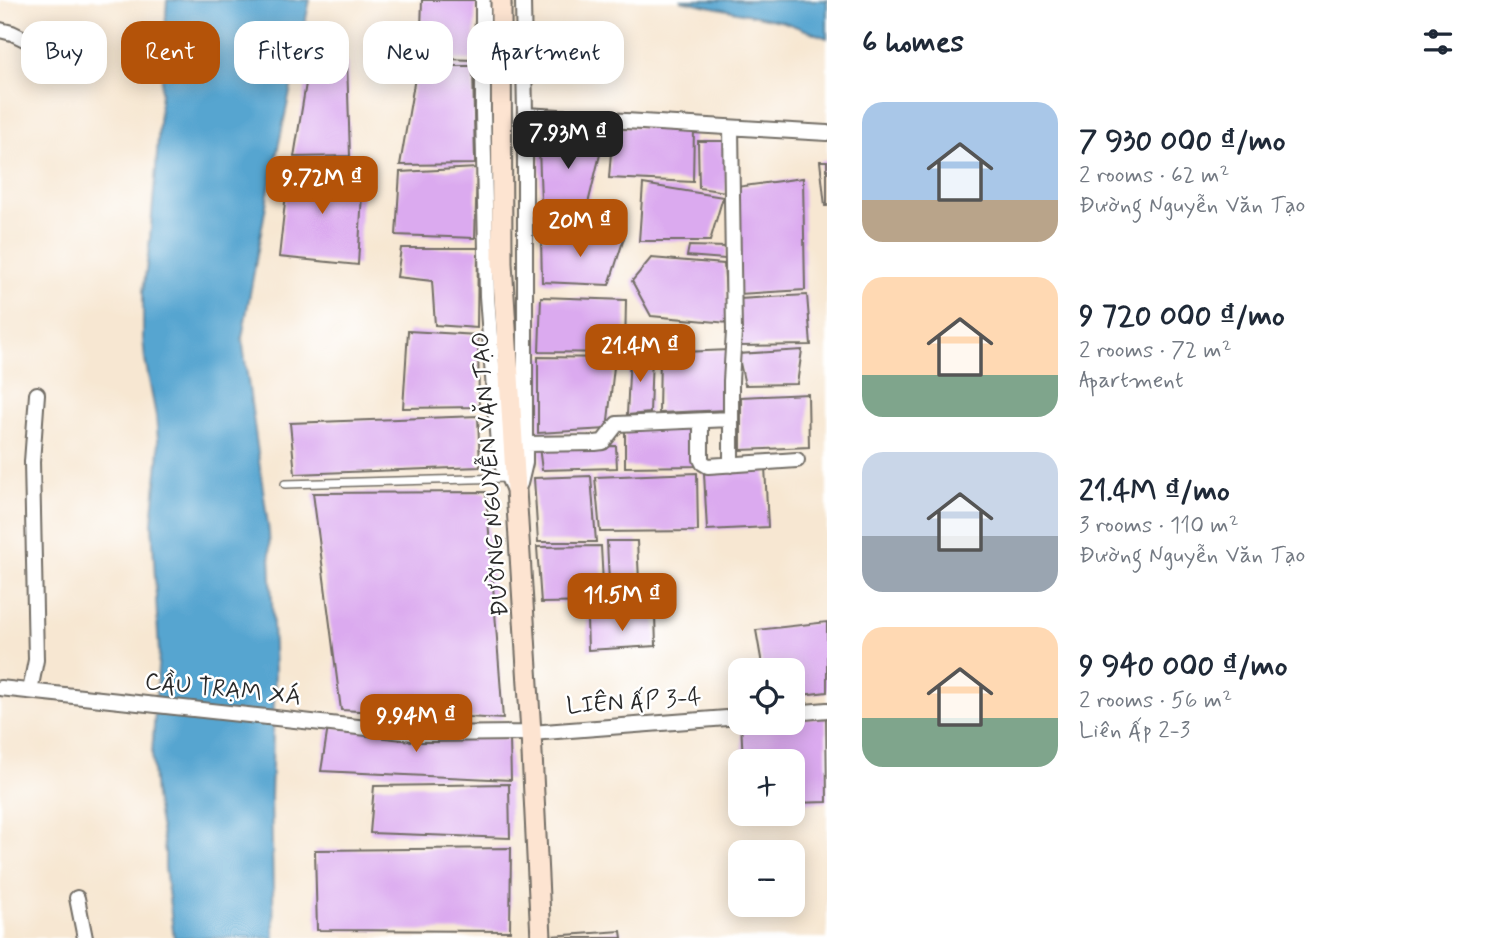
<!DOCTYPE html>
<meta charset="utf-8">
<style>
:root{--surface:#fff;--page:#f2f2f3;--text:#1f2937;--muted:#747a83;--accent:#b45309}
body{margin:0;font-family:Mynerve,sans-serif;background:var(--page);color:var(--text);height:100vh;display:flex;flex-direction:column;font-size:26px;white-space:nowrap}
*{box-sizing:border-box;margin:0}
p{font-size:23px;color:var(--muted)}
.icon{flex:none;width:38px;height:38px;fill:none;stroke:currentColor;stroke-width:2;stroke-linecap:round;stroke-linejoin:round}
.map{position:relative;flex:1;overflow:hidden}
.panel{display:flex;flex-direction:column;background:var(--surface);width:665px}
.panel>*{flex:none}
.guide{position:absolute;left:21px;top:21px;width:665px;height:63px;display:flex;gap:14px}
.fabs{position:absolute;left:728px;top:658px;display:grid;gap:14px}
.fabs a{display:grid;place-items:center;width:77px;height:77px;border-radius:14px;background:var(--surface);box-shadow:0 4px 18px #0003;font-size:35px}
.price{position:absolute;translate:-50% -60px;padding:0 16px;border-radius:14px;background:var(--accent);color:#fff;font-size:23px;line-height:46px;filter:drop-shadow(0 2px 4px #0008)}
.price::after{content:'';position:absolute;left:50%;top:42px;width:21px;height:16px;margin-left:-10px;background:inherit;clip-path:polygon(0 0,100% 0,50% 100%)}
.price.selected{background:#222;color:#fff}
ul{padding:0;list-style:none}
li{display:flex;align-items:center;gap:21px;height:175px;padding:0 35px}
li span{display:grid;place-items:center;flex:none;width:196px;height:140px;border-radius:21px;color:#555}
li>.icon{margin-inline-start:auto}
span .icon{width:84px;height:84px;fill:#fffc;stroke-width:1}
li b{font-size:30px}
h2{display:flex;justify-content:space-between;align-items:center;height:84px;padding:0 35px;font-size:30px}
.chip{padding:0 24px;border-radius:21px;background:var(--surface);box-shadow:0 4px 18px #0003;font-size:24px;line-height:63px}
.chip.selected{background:var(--accent);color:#fff}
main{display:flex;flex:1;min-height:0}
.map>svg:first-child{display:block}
</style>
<main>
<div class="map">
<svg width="827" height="938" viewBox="0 0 827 938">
<rect width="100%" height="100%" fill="#fff"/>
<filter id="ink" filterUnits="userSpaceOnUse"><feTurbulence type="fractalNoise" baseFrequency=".0143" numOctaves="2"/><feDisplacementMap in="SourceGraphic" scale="14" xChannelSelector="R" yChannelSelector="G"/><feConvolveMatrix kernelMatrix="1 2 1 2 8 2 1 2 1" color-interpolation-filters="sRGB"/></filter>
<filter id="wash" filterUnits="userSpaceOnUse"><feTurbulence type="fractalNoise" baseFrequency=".00686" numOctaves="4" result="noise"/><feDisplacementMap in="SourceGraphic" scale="28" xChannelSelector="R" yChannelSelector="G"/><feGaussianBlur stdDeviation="1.57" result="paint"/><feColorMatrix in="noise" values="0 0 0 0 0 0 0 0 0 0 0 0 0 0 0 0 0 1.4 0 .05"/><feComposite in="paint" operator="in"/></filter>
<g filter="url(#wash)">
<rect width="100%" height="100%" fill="#f7e7d2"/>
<!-- water -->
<path fill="#56a5d0" stroke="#40687e" stroke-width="2" d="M 167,0 L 310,0 L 268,194 L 242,338 L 269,532 L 275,671 L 271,796 L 274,938 L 174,938 L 165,868 L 165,852 L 155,797 L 152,754 L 159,653 L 152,523 L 159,451 L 156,416 L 145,359 L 143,338 L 143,291 L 149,249 L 156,169 Z
M 680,0 L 827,0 L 827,38 L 784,22 Z"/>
<g id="blocks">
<!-- building -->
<path fill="#dbaaef" d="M 422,0 L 476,0 L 473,60 L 420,58 Z
M 347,61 L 350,156 L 294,157 L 309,65 Z
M 417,66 L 473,66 L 475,164 L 400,165 Z
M 538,121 L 607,126 L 582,228 L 542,228 Z
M 613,127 L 694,128 L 693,182 L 609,178 Z
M 698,141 L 728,141 L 726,192 L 699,188 Z
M 820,161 L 827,161 L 827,206 L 825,206 Z
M 289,166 L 363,175 L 358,265 L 279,257 Z
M 477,168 L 475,238 L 396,235 L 400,172 Z
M 803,178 L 805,290 L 739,294 L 736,187 Z
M 643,184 L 723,197 L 710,241 L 639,241 Z
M 625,235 L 609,285 L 542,282 L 541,238 Z
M 689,246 L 727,247 L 725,259 L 687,256 Z
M 401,248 L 478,248 L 477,328 L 435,325 L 432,281 L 397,277 Z
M 651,258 L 724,264 L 728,323 L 651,316 L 632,281 Z
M 807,295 L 811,345 L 740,346 L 739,299 Z
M 541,297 L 626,300 L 625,353 L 539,352 Z
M 408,331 L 478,335 L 479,407 L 403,408 Z
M 729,350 L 726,410 L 659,413 L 660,353 Z
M 802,350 L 797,384 L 745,385 L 738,354 Z
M 652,354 L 650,413 L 627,415 L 630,355 Z
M 538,357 L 615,358 L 607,429 L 538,433 Z
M 808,394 L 809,447 L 741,450 L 741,397 Z
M 478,416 L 480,467 L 295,474 L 290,423 Z
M 699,425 L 700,466 L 625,467 L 625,427 Z
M 616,446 L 617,468 L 542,470 L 539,447 Z
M 765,466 L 768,527 L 707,530 L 704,473 Z
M 697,473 L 698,531 L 600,532 L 595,477 Z
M 591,476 L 596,542 L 538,542 L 534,478 Z
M 486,492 L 503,719 L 341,710 L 313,493 Z
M 607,541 L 637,541 L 639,580 L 609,582 Z
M 601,546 L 604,602 L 541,603 L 537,547 Z
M 655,615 L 656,646 L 588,650 L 587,619 Z
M 827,622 L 827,692 L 793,696 L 793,670 L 763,670 L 756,630 Z
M 826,718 L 827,802 L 793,803 L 793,761 L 743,761 L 741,723 L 793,723 L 793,719 Z
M 328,727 L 510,739 L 511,780 L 321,771 Z
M 509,784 L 510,838 L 370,833 L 374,786 Z
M 511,848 L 510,931 L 317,930 L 315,850 Z
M 621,931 L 622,938 L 551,938 L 551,936 Z"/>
</g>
</g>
<g filter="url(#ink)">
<use href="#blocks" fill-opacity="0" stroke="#726d65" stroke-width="2"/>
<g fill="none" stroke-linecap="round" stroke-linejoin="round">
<!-- lane casing -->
<g stroke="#726d65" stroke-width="10">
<path id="lane" d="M 285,484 L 508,478"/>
</g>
<!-- street casing -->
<g stroke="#726d65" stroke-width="18">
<path id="street" d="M 502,0 L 483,0 L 483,112 L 487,296 L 498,445 L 501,463 L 513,488
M 0,30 L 12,33 L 45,49
M 525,115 L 827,133
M 701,421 L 701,459 L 703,463 L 708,466 L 797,460
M 525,444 L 595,443 L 603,442 L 617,424 L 730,419
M 731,465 L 731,381 L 734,332 L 731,128
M 520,484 L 525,463 L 525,115 L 523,0
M 0,688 L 422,734 L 531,733 L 740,717
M 30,691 L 36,660 L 32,462 L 37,394
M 793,713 L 827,710
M 77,898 L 85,938"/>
</g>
<!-- secondary casing -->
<g stroke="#726d65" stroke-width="23">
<path id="secondary" d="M 501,7 L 502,263 L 531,733 L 541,938"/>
</g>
<!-- lane -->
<use href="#lane" stroke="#fff" stroke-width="7"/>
<!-- street -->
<use href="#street" stroke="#fff" stroke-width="14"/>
<!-- secondary -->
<use href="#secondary" stroke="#fde4d1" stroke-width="19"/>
<!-- secondary-bridge casing -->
<g stroke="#726d65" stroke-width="23" stroke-linecap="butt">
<path id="secondary-bridge" d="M 501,0 L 501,7"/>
</g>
<!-- secondary-bridge -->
<use href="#secondary-bridge" stroke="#fde4d1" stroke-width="19"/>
</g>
</g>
<g text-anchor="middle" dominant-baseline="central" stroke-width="5" stroke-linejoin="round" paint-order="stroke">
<!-- street labels -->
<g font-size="24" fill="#2b2b2b" stroke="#fff">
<text transform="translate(491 474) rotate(-94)">ĐƯỜNG NGUYỄN VĂN TẠO</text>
<text transform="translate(223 690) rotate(6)">CẦU TRẠM XÁ</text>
<text transform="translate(634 702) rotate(-4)">LIÊN ẤP 3-4</text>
</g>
</g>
</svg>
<div class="fabs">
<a><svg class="icon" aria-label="locate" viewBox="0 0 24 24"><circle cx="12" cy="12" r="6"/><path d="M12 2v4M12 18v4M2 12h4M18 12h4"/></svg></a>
<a>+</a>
<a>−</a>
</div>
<b class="price selected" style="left:568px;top:171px">7.93M ₫</b>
<b class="price" style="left:322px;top:216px">9.72M ₫</b>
<b class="price" style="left:580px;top:259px">20M ₫</b>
<b class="price" style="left:640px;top:384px">21.4M ₫</b>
<b class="price" style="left:622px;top:633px">11.5M ₫</b>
<b class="price" style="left:416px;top:754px">9.94M ₫</b>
<div class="guide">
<a class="chip">Buy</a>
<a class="chip selected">Rent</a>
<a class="chip">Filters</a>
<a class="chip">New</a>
<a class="chip">Apartment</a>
</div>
</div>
<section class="panel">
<h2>6 homes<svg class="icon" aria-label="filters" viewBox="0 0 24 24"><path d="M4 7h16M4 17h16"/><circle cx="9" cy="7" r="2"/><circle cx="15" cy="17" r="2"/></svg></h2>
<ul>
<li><span style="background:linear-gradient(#a9c7e8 70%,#b9a48a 0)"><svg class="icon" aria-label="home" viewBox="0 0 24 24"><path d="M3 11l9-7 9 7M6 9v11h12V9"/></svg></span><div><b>7 930 000 ₫/mo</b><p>2 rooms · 62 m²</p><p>Đường Nguyễn Văn Tạo</p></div></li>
<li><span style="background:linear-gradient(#ffd9b3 70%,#7fa58c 0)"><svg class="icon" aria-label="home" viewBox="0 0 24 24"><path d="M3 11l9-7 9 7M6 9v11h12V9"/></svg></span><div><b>9 720 000 ₫/mo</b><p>2 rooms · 72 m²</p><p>Apartment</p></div></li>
<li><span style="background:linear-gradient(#c9d6e8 60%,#9aa5b1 0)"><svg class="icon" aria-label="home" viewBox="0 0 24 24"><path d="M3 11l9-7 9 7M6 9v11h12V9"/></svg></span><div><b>21.4M ₫/mo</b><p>3 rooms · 110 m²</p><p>Đường Nguyễn Văn Tạo</p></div></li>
<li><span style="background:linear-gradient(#ffd9b3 65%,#7fa58c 0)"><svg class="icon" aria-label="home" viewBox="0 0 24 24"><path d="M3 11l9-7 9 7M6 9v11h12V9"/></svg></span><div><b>9 940 000 ₫/mo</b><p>2 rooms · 56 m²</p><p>Liên Ấp 2-3</p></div></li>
</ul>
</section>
</main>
